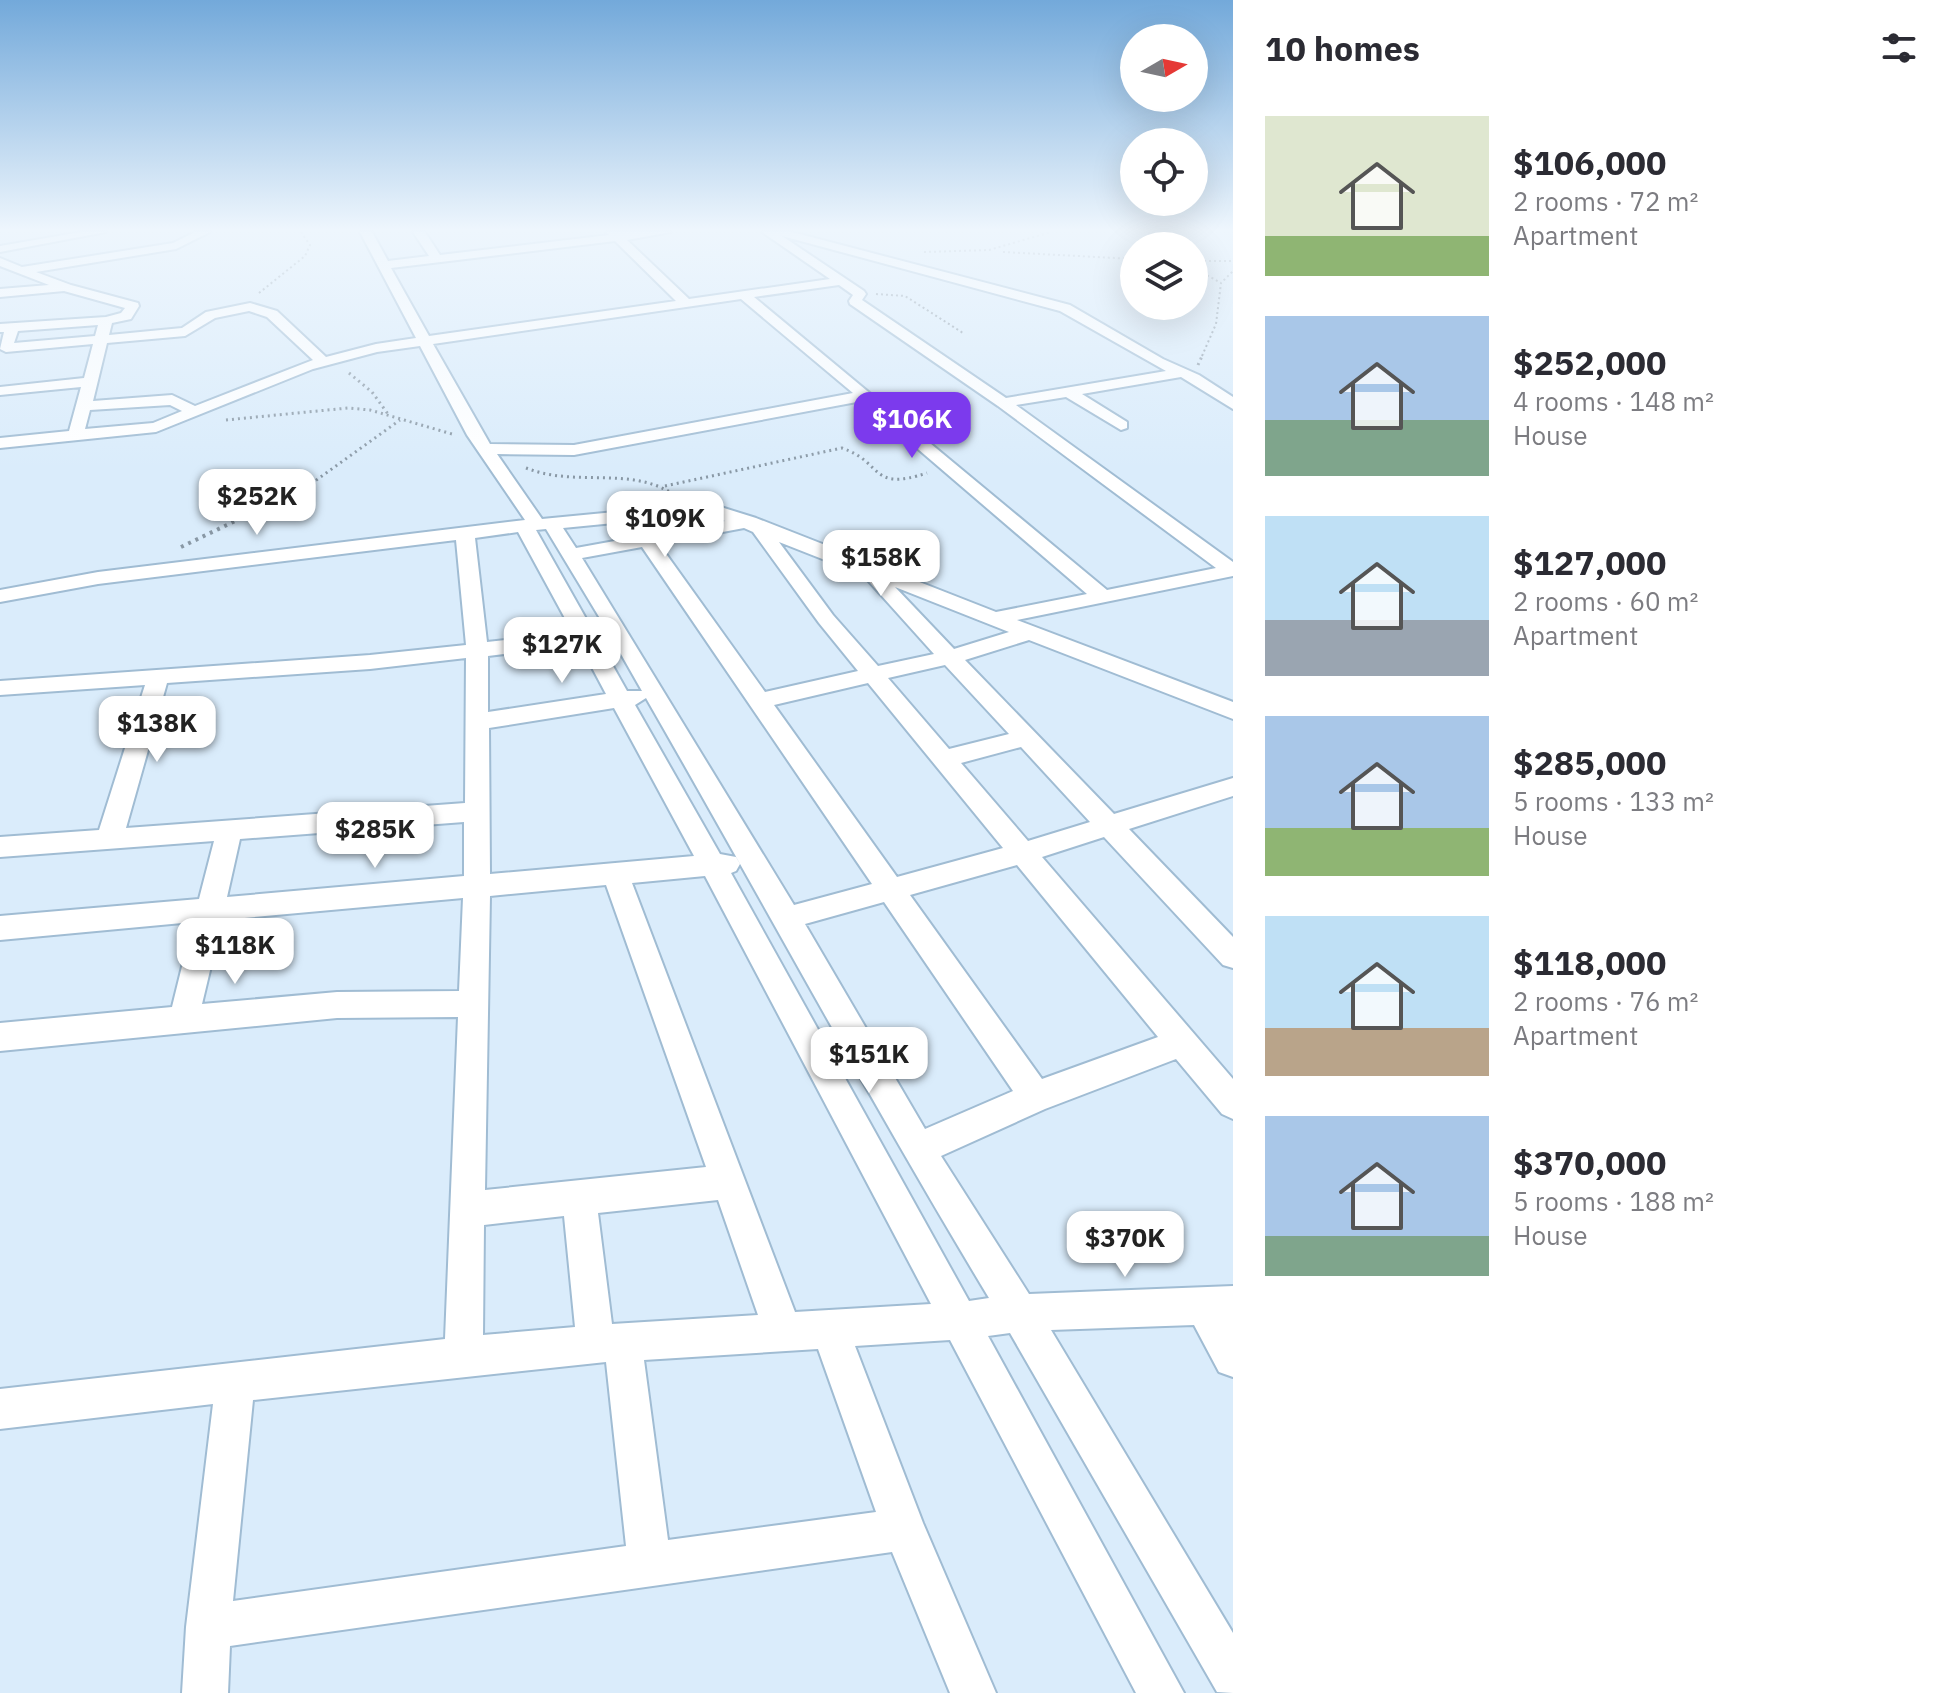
<!DOCTYPE html>
<meta charset="utf-8">
<style>
:root{--surface:#fff;--page:#f7f7f7;--text:#2b2b33;--muted:#7c7c81;--accent:#7c3aed}
body{margin:0;font-family:"IBM Plex Sans",sans-serif;background:var(--page);color:var(--text);height:100vh;display:flex;flex-direction:column;font-size:30px;white-space:nowrap}
*{box-sizing:border-box;margin:0}
p{font-size:26px;color:var(--muted)}
.icon{flex:none;width:44px;height:44px;fill:none;stroke:currentColor;stroke-width:2;stroke-linecap:round;stroke-linejoin:round}
.map{position:relative;flex:1;overflow:hidden}
.panel{display:flex;flex-direction:column;background:var(--surface);width:720px}
.panel>*{flex:none}
.needle{width:52px;rotate:81deg}
.tools{position:absolute;left:1120px;top:24px;display:grid;gap:16px}
.tools a{display:grid;place-items:center;width:88px;height:88px;border-radius:50%;background:var(--surface);box-shadow:0 8px 32px #0002;font-size:40px}
.price{position:absolute;translate:-50% -68px;padding:0 18px;border-radius:16px;background:#fff;color:#222;font-size:26px;line-height:52px;filter:drop-shadow(0 2px 4px #0008)}
.price::after{content:'';position:absolute;left:50%;top:48px;width:24px;height:18px;margin-left:-12px;background:inherit;clip-path:polygon(0 0,100% 0,50% 100%)}
.price.current{background:var(--accent);color:#fff}
ul{padding:0;list-style:none}
li{display:flex;align-items:center;gap:24px;height:200px;padding:0 32px}
li span{display:grid;place-items:center;flex:none;width:224px;height:160px;border-radius:0px;color:#555}
li>.icon{margin-inline-start:auto}
span .icon{width:96px;height:96px;fill:#fffc;stroke-width:1}
li b{font-size:34px}
h2{display:flex;justify-content:space-between;align-items:center;height:96px;padding:0 32px;font-size:34px}
main{display:flex;flex:1;min-height:0}
.map>svg:first-child{display:block}
</style>
<main>
<div class="map">
<svg width="1233" height="1693" viewBox="0 0 1233 1693">
<rect width="100%" height="100%" fill="#daecfb"/>
<g fill="none" stroke-linecap="round" stroke-linejoin="round">
<!-- minor casing -->
<g stroke="#a0bcd3" stroke-width="4">
<path id="minor" d="M 81,232 L 106,232 L 0,252 L 0,246 Z
M 195,232 L 210,232 L 176,249 L 36,272 L 71,285 L 138,303 L 139,306 L 131,319 L 112,323 L 109,335 L 182,328 L 206,312 L 250,303 L 277,311 L 326,357 L 376,344 L 416,338 L 360,232 L 372,232 L 388,261 L 429,256 L 413,232 L 425,232 L 440,255 L 609,235 L 606,232 L 671,232 L 627,240 L 689,299 L 830,279 L 762,232 L 792,232 L 1070,305 L 1163,359 L 1199,375 L 1233,397 L 1233,409 L 1181,377 L 1082,394 L 1127,422 L 1127,428 L 1121,430 L 1066,397 L 1016,405 L 1233,562 L 1233,576 L 1017,620 L 1233,702 L 1233,719 L 1029,640 L 965,660 L 1114,814 L 1233,778 L 1233,796 L 1129,829 L 1233,937 L 1233,968 L 1223,965 L 1104,837 L 1042,857 L 1233,1079 L 1233,1119 L 1222,1114 L 1176,1059 L 1045,1109 L 941,1156 L 1029,1294 L 1233,1286 L 1233,1377 L 1219,1372 L 1194,1325 L 1051,1330 L 1233,1633 L 1233,1693 L 1217,1692 L 1010,1333 L 988,1336 L 1184,1693 L 1136,1693 L 950,1340 L 855,1346 L 923,1523 L 996,1693 L 950,1693 L 892,1552 L 230,1646 L 228,1693 L 182,1693 L 186,1627 L 213,1404 L 0,1429 L 0,1389 L 445,1339 L 458,1017 L 337,1018 L 0,1051 L 0,1023 L 172,1007 L 193,922 L 0,940 L 0,916 L 199,899 L 214,841 L 0,857 L 0,837 L 99,830 L 145,685 L 0,695 L 0,681 L 370,655 L 466,645 L 456,540 L 98,584 L 0,602 L 0,590 L 98,572 L 525,520 L 467,435 L 420,346 L 377,352 L 313,369 L 156,432 L 0,448 L 0,438 L 69,431 L 81,387 L 0,395 L 0,387 L 84,378 L 93,344 L 6,352 L 0,349 L 4,332 L 0,332 L 0,324 L 106,317 L 121,313 L 125,308 L 64,291 L 0,297 L 0,289 L 49,285 L 0,266 L 0,258 L 22,267 L 173,243 ZM 782,236 L 1060,311 L 1166,371 L 1006,398 L 862,300 L 866,294 L 864,291 ZM 615,241 L 676,301 L 429,336 L 391,268 ZM 839,285 L 853,295 L 849,301 L 850,304 L 998,406 L 1216,568 L 1107,590 L 754,297 ZM 741,299 L 853,393 L 574,445 L 490,444 L 433,344 ZM 249,311 L 267,317 L 313,360 L 195,406 L 172,395 L 93,401 L 107,343 L 185,336 L 215,318 ZM 98,325 L 95,336 L 14,343 L 18,331 ZM 862,401 L 1087,594 L 996,612 L 756,518 L 708,503 L 542,519 L 497,454 L 574,455 ZM 170,405 L 182,411 L 153,423 L 85,429 L 90,410 ZM 706,514 L 725,521 L 576,548 L 563,528 ZM 744,528 L 753,532 L 819,623 L 858,671 L 765,692 L 659,544 ZM 546,529 L 607,630 L 593,631 L 536,530 ZM 518,532 L 573,633 L 487,642 L 475,538 ZM 779,542 L 863,575 L 934,654 L 878,666 L 833,615 ZM 642,547 L 872,884 L 794,905 L 582,558 ZM 895,587 L 1009,632 L 954,649 ZM 613,640 L 642,691 L 627,691 L 600,643 ZM 580,645 L 606,694 L 488,712 L 488,656 ZM 466,658 L 465,803 L 126,828 L 167,683 L 370,669 ZM 945,665 L 1009,734 L 949,749 L 888,678 ZM 868,683 L 1003,848 L 897,877 L 774,705 ZM 646,698 C 761,898 870,1101 989,1298 L 969,1301 L 731,873 L 736,871 L 740,864 L 736,857 L 720,854 L 635,705 ZM 614,708 L 694,856 L 490,874 L 489,728 ZM 1021,747 L 1090,822 L 1028,841 L 961,763 ZM 464,822 L 464,876 L 227,897 L 240,839 ZM 1017,865 L 1158,1037 L 1042,1079 L 910,895 ZM 705,876 L 931,1304 L 795,1312 L 632,883 ZM 606,885 L 706,1167 L 485,1190 L 490,896 ZM 463,898 L 459,991 L 337,992 L 202,1004 L 222,920 ZM 884,902 L 1013,1091 L 925,1129 L 805,924 ZM 718,1200 L 758,1315 L 612,1324 L 598,1213 ZM 564,1216 L 575,1327 L 483,1335 L 484,1225 ZM 818,1349 L 876,1512 L 668,1540 L 644,1360 ZM 606,1362 L 626,1546 L 233,1601 L 253,1400 Z"/>
</g>
<!-- path-far2 -->
<path stroke="#8998a5" stroke-width="2" stroke-dasharray="2 3" stroke-linecap="butt" d="M 1148,232 L 1163,246
M 924,252 L 989,250 L 1051,232
M 1003,252 L 1134,259
M 1194,261 L 1233,261
M 1194,268 L 1221,283
M 259,293 L 305,256 L 310,245 L 301,232
M 876,294 L 905,296 L 963,333
M 1202,356 L 1216,324 L 1221,283 L 1233,271"/>
<!-- path-far1 -->
<path stroke="#8998a5" stroke-width="3" stroke-dasharray="2 4" stroke-linecap="butt" d="M 1198,365 L 1203,354
M 349,373 L 372,392 L 388,414
M 226,420 L 348,408 L 370,410 L 452,434
M 526,468 C 577,488 629,465 675,495
M 665,486 L 842,448 C 885,463 869,492 927,473
M 252,513 L 308,486 L 400,420"/>
<!-- path -->
<path stroke="#8998a5" stroke-width="4" stroke-dasharray="3 5" stroke-linecap="butt" d="M 181,547 L 256,511"/>
<!-- minor -->
<use href="#minor" fill="#fff" fill-rule="evenodd"/>
</g>
<!-- sky -->
<linearGradient id="sky" x2="0" y2="1"><stop stop-color="#73a9da"/><stop offset="0.49" stop-color="#eef6fd"/><stop offset="1" stop-color="#eef6fd" stop-opacity="0"/></linearGradient>
<rect width="1233" height="469" fill="url(#sky)"/>
</svg>
<div class="tools">
<a><svg class="needle" viewBox="-14 -14 28 28"><path d="M0-13l5 13h-10z" fill="#e53935"/><path d="M0 13l5-13h-10z" fill="#7c7c81"/></svg></a>
<a><svg class="icon" aria-label="locate" viewBox="0 0 24 24"><circle cx="12" cy="12" r="6"/><path d="M12 2v4M12 18v4M2 12h4M18 12h4"/></svg></a>
<a><svg class="icon" aria-label="layers" viewBox="0 0 24 24"><path d="M12 4l9 5-9 5-9-5zM3 14l9 5 9-5"/></svg></a>
</div>
<b class="price current" style="left:912px;top:460px">$106K</b>
<b class="price" style="left:257px;top:537px">$252K</b>
<b class="price" style="left:665px;top:559px">$109K</b>
<b class="price" style="left:881px;top:598px">$158K</b>
<b class="price" style="left:562px;top:685px">$127K</b>
<b class="price" style="left:157px;top:764px">$138K</b>
<b class="price" style="left:375px;top:870px">$285K</b>
<b class="price" style="left:235px;top:986px">$118K</b>
<b class="price" style="left:869px;top:1095px">$151K</b>
<b class="price" style="left:1125px;top:1279px">$370K</b>
</div>
<section class="panel">
<h2>10 homes<svg class="icon" aria-label="filters" viewBox="0 0 24 24"><path d="M4 7h16M4 17h16"/><circle cx="9" cy="7" r="2"/><circle cx="15" cy="17" r="2"/></svg></h2>
<ul>
<li><span style="background:linear-gradient(#dfe7d0 75%,#8fb573 0)"><svg class="icon" aria-label="home" viewBox="0 0 24 24"><path d="M3 11l9-7 9 7M6 9v11h12V9"/></svg></span><div><b>$106,000</b><p>2 rooms · 72 m²</p><p>Apartment</p></div></li>
<li><span style="background:linear-gradient(#a9c7e8 65%,#7fa58c 0)"><svg class="icon" aria-label="home" viewBox="0 0 24 24"><path d="M3 11l9-7 9 7M6 9v11h12V9"/></svg></span><div><b>$252,000</b><p>4 rooms · 148 m²</p><p>House</p></div></li>
<li><span style="background:linear-gradient(#bfe0f5 65%,#9aa5b1 0)"><svg class="icon" aria-label="home" viewBox="0 0 24 24"><path d="M3 11l9-7 9 7M6 9v11h12V9"/></svg></span><div><b>$127,000</b><p>2 rooms · 60 m²</p><p>Apartment</p></div></li>
<li><span style="background:linear-gradient(#a9c7e8 70%,#8fb573 0)"><svg class="icon" aria-label="home" viewBox="0 0 24 24"><path d="M3 11l9-7 9 7M6 9v11h12V9"/></svg></span><div><b>$285,000</b><p>5 rooms · 133 m²</p><p>House</p></div></li>
<li><span style="background:linear-gradient(#bfe0f5 70%,#b9a48a 0)"><svg class="icon" aria-label="home" viewBox="0 0 24 24"><path d="M3 11l9-7 9 7M6 9v11h12V9"/></svg></span><div><b>$118,000</b><p>2 rooms · 76 m²</p><p>Apartment</p></div></li>
<li><span style="background:linear-gradient(#a9c7e8 75%,#7fa58c 0)"><svg class="icon" aria-label="home" viewBox="0 0 24 24"><path d="M3 11l9-7 9 7M6 9v11h12V9"/></svg></span><div><b>$370,000</b><p>5 rooms · 188 m²</p><p>House</p></div></li>
</ul>
</section>
</main>
